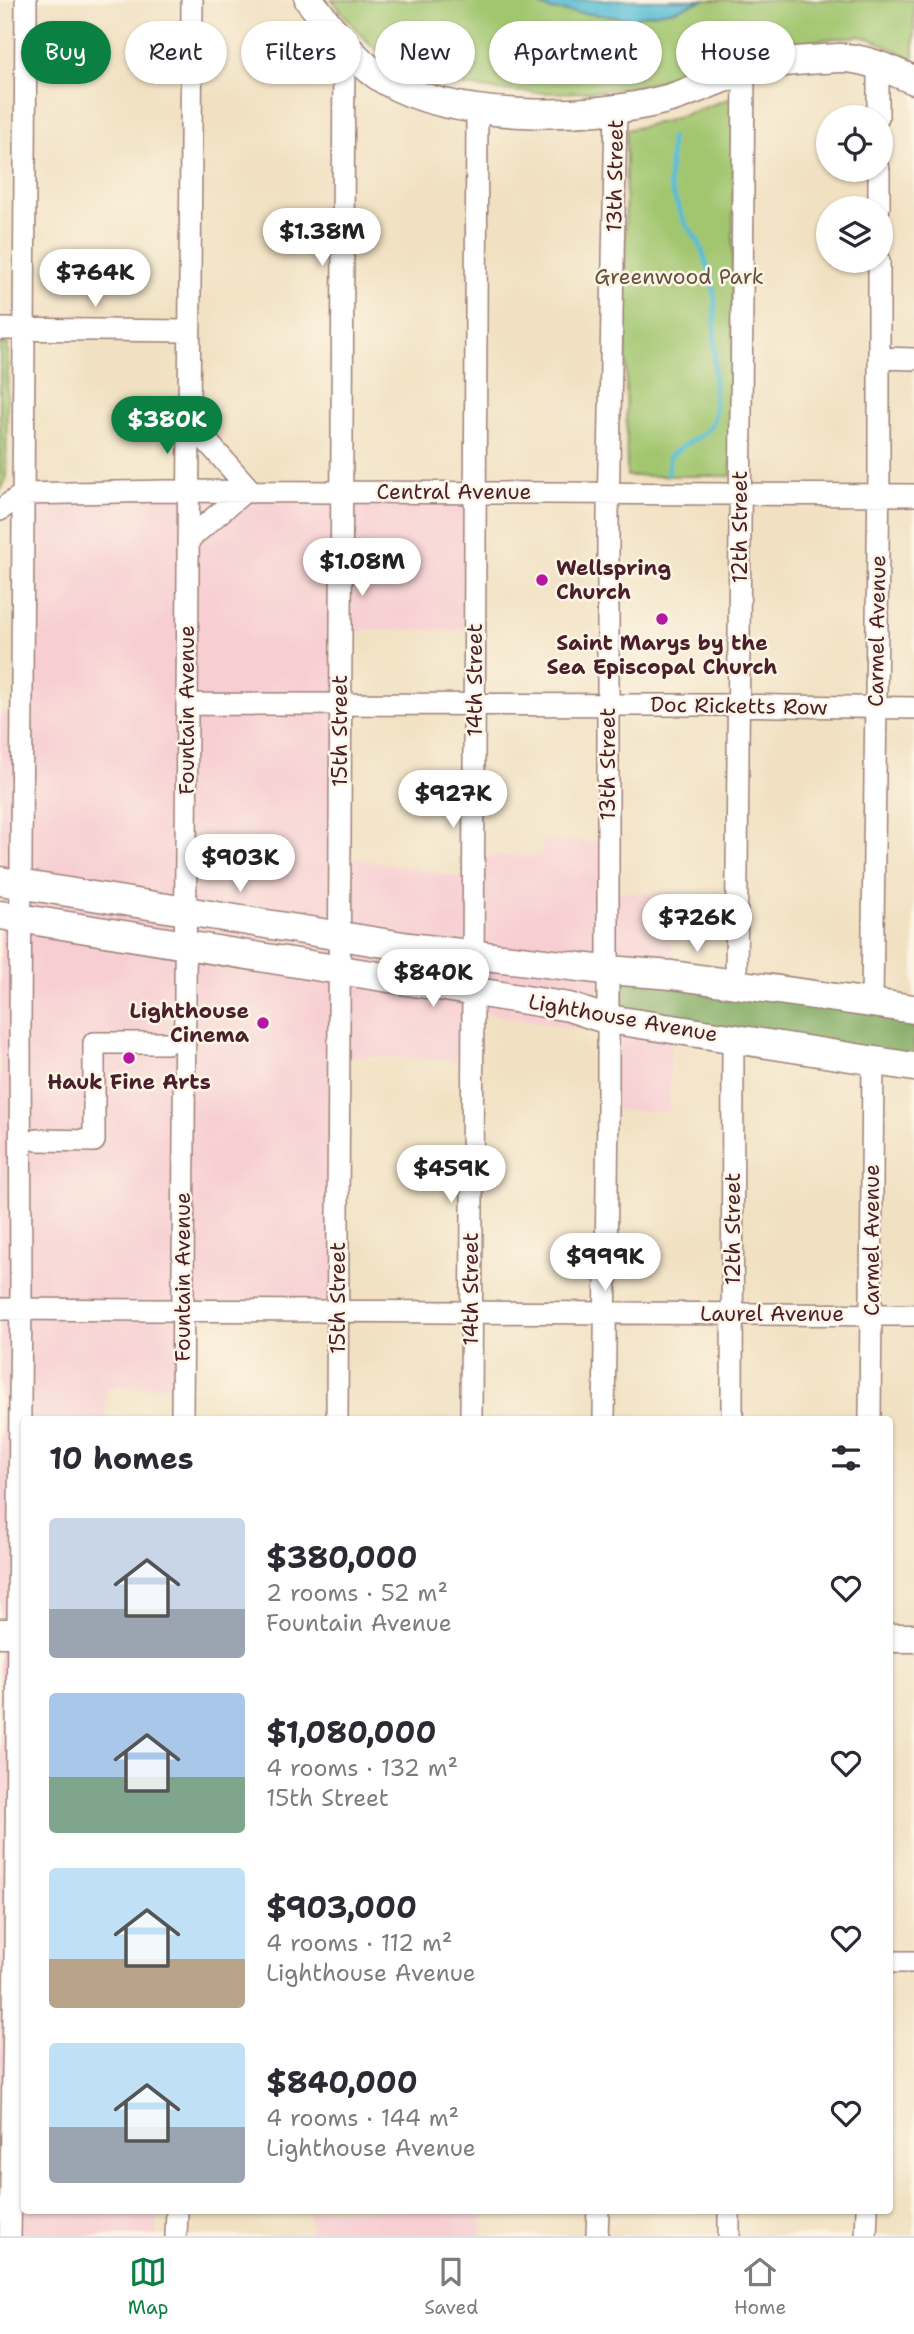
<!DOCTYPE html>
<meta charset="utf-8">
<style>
:root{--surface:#fff;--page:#f2f2f3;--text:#2b2b33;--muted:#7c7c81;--line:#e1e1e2;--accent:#0b8043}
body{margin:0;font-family:"Shantell Sans",sans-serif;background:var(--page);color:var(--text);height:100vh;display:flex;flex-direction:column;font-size:26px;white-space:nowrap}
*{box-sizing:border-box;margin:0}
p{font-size:23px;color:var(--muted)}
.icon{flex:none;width:38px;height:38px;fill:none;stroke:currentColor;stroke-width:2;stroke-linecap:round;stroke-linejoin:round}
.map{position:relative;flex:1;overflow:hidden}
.side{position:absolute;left:21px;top:1416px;width:872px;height:798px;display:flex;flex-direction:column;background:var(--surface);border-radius:7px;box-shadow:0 2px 5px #0004}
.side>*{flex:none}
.top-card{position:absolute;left:21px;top:21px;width:873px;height:63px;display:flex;gap:14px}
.fabs{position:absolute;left:816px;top:105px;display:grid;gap:14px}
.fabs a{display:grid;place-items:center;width:77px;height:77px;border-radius:50%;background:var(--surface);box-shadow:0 2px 5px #0004;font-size:35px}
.price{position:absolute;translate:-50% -60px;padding:0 16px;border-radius:24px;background:#fff;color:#222;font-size:23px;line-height:46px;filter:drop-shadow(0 2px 4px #0008)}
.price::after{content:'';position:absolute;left:50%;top:42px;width:21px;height:16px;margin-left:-10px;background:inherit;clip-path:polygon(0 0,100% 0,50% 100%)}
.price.on{background:var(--accent);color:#fff}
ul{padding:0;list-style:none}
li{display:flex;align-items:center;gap:21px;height:175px;padding:0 28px}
li span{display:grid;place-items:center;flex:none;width:196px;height:140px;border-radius:7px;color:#555}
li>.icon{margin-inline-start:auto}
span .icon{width:84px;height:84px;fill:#fffc;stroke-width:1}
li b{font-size:30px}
h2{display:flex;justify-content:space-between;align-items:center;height:84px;padding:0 28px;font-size:30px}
.tag{padding:0 24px;border-radius:32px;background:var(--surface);box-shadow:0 2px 5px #0004;font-size:24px;line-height:63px}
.tag.on{background:var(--accent);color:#fff}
.dock{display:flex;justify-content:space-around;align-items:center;height:98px;border-top:2px solid var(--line);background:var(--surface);font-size:19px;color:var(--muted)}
.dock a{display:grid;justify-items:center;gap:4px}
.dock .on{color:var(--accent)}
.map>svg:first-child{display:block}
</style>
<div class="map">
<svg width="914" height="2236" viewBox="0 0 914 2236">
<rect width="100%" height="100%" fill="#fcf5e5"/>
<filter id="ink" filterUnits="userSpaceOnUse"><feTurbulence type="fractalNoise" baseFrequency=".0143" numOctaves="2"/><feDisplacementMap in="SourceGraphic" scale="14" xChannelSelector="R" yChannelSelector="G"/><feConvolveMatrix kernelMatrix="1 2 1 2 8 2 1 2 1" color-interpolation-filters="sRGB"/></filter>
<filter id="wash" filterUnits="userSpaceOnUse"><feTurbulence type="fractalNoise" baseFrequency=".00686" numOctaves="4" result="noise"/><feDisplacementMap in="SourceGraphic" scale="28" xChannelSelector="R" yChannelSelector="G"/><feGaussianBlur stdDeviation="1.57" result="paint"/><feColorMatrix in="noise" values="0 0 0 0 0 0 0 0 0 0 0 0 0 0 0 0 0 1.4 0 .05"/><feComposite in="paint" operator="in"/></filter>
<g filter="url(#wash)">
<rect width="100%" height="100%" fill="#f1e1c2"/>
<!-- built -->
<path fill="#f7cfd3" d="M 476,491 L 475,630 L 341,630 L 340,855 L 473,880 L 473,855 L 542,857 L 543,841 L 608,842 L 608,892 L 674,894 L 669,1112 L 608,1110 L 607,1034 L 473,1011 L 472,1061 L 339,1055 L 339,1312 L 183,1309 L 182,1387 L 106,1386 L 106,1419 L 24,1419 L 18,1633 L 0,1633 L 0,711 L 22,714 L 23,494 Z
M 24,1646 L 24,2210 L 157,2210 L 157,2236 L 0,2236 L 0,1647 Z
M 309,2210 L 482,2210 L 482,2236 L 310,2236 Z"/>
<!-- green -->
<path fill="#a2c66f" stroke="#76724d" stroke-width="2" d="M 332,0 L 914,0 L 914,59 L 871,39 L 859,36 C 824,40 788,42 753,48 C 743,50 734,57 724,61 C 703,70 680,75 658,81 C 588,100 442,99 383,55 C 363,40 348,19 332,0 Z
M 734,97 L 731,476 L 627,476 L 625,281 L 626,130 L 666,121 Z
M 0,344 L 8,344 L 6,476 L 5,483 L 0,490 Z"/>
<!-- forest -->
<path fill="#81ab62" stroke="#666546" stroke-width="2" d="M 621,977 L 914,1017 L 914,1057 L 617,1011 Z"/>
<!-- water -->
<path fill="#56bdd4" stroke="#506e80" stroke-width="2" d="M 536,0 L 704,0 L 675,10 L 628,18 L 551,10 L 543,7 Z"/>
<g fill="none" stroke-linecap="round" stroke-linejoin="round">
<!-- stream -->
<path stroke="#56bdd4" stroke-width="5" d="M 632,18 L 636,41
M 668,474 L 669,458 C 690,433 721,442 714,394 L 715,301 L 712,279 L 699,242 L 685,223 L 669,185 L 671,137"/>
</g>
</g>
<g filter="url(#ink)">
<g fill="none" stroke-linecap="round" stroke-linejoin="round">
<!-- minor casing -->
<g stroke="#9e8076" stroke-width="24">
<path id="minor" d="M 878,65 L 878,117
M 879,170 L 879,208
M 0,329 L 189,331
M 880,358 L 914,359
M 188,420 L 252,492
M 0,510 L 23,494 L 165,491 L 914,495
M 188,540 L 244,492
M 187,704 L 727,705 L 914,708
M 736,984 L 744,70
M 872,1002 L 879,473 L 879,261
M 37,1140 L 94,1141 L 94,1043 L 167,1043
M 0,1309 L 914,1315
M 182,1419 L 192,0
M 337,1419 L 344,43
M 471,1419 L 477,109
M 604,1419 L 608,1110 L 608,515 L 616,109
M 732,1419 L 733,1038
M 870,1419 L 873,1060
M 889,1962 L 914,1962
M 10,2236 L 15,1956 L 21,1293 L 20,1031 L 26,0
M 176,2236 L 177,2210
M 597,2236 L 598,2210
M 729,2236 L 729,2210
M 866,2236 L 867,2210"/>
</g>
<!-- major casing -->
<g stroke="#9e8076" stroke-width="31">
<path id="major" d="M 309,0 C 332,28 354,62 386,81 C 455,121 587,120 663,100 C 691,93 715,80 743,71 C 772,61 807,60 838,58 C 865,57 889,70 914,80
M 0,881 L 409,947 L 596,969 L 672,975 L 914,1009
M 0,915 L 569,1007 L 602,1018 L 914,1067
M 0,1633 L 24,1633
M 889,1638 L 914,1638"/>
</g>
<!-- minor -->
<use href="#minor" stroke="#fff" stroke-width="21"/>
<!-- major -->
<use href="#major" stroke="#fff" stroke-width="28"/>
</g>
</g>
<!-- markers -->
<g fill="#b5179e" stroke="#fcf5e5" stroke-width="2.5">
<circle cx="542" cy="580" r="7"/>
<circle cx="662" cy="619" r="7"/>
<circle cx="263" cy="1023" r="7"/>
<circle cx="129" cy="1058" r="7"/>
</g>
<g text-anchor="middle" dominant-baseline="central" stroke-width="5" stroke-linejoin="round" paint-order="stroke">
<!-- street labels -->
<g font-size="21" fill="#4a1f2b" stroke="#fcf5e5">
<text transform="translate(615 176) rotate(-89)">13th Street</text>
<text x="454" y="492">Central Avenue</text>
<text transform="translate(740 527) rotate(-90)">12th Street</text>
<text transform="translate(877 631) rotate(-89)">Carmel Avenue</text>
<text transform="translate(475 680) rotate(-90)">14th Street</text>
<text transform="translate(739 706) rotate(1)">Doc Ricketts Row</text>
<text transform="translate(187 710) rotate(-90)">Fountain Avenue</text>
<text transform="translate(340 731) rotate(-90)">15th Street</text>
<text transform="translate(608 764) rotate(-90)">13th Street</text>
<text transform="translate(623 1018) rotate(10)">Lighthouse Avenue</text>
<text transform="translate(733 1229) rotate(-90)">12th Street</text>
<text transform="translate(872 1240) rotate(-90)">Carmel Avenue</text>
<text transform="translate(183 1277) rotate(-90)">Fountain Avenue</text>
<text transform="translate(471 1289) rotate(-90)">14th Street</text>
<text transform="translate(338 1298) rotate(-90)">15th Street</text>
<text x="772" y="1314">Laurel Avenue</text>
</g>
<!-- park labels -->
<g font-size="21" fill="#64513f" stroke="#fcf5e5">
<text x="679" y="277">Greenwood Park</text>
</g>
<!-- poi labels -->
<g font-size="21" font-weight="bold" fill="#4a1f2b" stroke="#fcf5e5">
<text x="556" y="568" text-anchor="start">Wellspring<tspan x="556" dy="24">Church</tspan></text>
<text x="662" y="643">Saint Marys by the<tspan x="662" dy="24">Sea Episcopal Church</tspan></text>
<text x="249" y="1011" text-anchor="end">Lighthouse<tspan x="249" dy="24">Cinema</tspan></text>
<text x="129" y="1082">Hauk Fine Arts</text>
</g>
</g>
</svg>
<div class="fabs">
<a><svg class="icon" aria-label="locate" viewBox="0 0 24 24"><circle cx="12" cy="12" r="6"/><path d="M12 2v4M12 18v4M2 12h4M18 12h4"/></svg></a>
<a><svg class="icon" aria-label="layers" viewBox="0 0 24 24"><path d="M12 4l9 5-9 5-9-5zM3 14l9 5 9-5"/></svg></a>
</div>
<b class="price" style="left:322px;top:268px">$1.38M</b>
<b class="price" style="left:95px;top:309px">$764K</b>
<b class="price on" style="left:167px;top:456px">$380K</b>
<b class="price" style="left:362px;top:598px">$1.08M</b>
<b class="price" style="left:453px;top:830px">$927K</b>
<b class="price" style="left:240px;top:894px">$903K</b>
<b class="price" style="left:697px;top:954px">$726K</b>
<b class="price" style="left:433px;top:1009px">$840K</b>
<b class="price" style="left:451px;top:1205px">$459K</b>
<b class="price" style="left:605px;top:1293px">$999K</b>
<div class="top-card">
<a class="tag on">Buy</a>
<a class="tag">Rent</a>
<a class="tag">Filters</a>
<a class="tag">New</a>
<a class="tag">Apartment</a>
<a class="tag">House</a>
</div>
<section class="side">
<h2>10 homes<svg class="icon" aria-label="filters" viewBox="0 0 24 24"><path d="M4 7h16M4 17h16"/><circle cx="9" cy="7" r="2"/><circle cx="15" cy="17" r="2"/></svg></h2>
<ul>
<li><span style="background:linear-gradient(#c9d6e8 65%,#9aa5b1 0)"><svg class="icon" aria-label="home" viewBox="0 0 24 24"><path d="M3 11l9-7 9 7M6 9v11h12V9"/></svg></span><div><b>$380,000</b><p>2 rooms · 52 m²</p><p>Fountain Avenue</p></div><svg class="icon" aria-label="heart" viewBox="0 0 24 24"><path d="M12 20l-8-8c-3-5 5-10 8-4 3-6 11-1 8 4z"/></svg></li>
<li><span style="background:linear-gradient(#a9c7e8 60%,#7fa58c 0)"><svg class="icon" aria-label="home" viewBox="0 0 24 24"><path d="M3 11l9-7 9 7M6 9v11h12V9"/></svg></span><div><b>$1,080,000</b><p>4 rooms · 132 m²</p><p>15th Street</p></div><svg class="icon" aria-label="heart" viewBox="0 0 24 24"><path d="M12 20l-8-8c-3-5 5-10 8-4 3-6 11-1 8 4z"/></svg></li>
<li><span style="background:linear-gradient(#bfe0f5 65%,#b9a48a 0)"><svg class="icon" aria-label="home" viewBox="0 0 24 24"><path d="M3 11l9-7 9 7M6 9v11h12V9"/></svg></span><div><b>$903,000</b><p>4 rooms · 112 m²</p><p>Lighthouse Avenue</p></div><svg class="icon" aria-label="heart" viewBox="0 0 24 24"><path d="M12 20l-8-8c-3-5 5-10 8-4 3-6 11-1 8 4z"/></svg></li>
<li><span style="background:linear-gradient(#bfe0f5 60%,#9aa5b1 0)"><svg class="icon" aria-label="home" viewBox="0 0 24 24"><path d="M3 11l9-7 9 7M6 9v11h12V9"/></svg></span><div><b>$840,000</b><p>4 rooms · 144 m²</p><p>Lighthouse Avenue</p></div><svg class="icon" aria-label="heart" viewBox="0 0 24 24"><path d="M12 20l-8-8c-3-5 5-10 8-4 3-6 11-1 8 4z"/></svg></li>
</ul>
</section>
</div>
<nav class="dock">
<a class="on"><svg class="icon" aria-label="map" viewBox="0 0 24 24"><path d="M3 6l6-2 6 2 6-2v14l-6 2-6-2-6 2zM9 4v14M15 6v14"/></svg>Map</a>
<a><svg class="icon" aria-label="saved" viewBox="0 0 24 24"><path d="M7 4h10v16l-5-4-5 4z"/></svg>Saved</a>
<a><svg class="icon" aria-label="home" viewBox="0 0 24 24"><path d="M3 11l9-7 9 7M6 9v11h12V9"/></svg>Home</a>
</nav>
